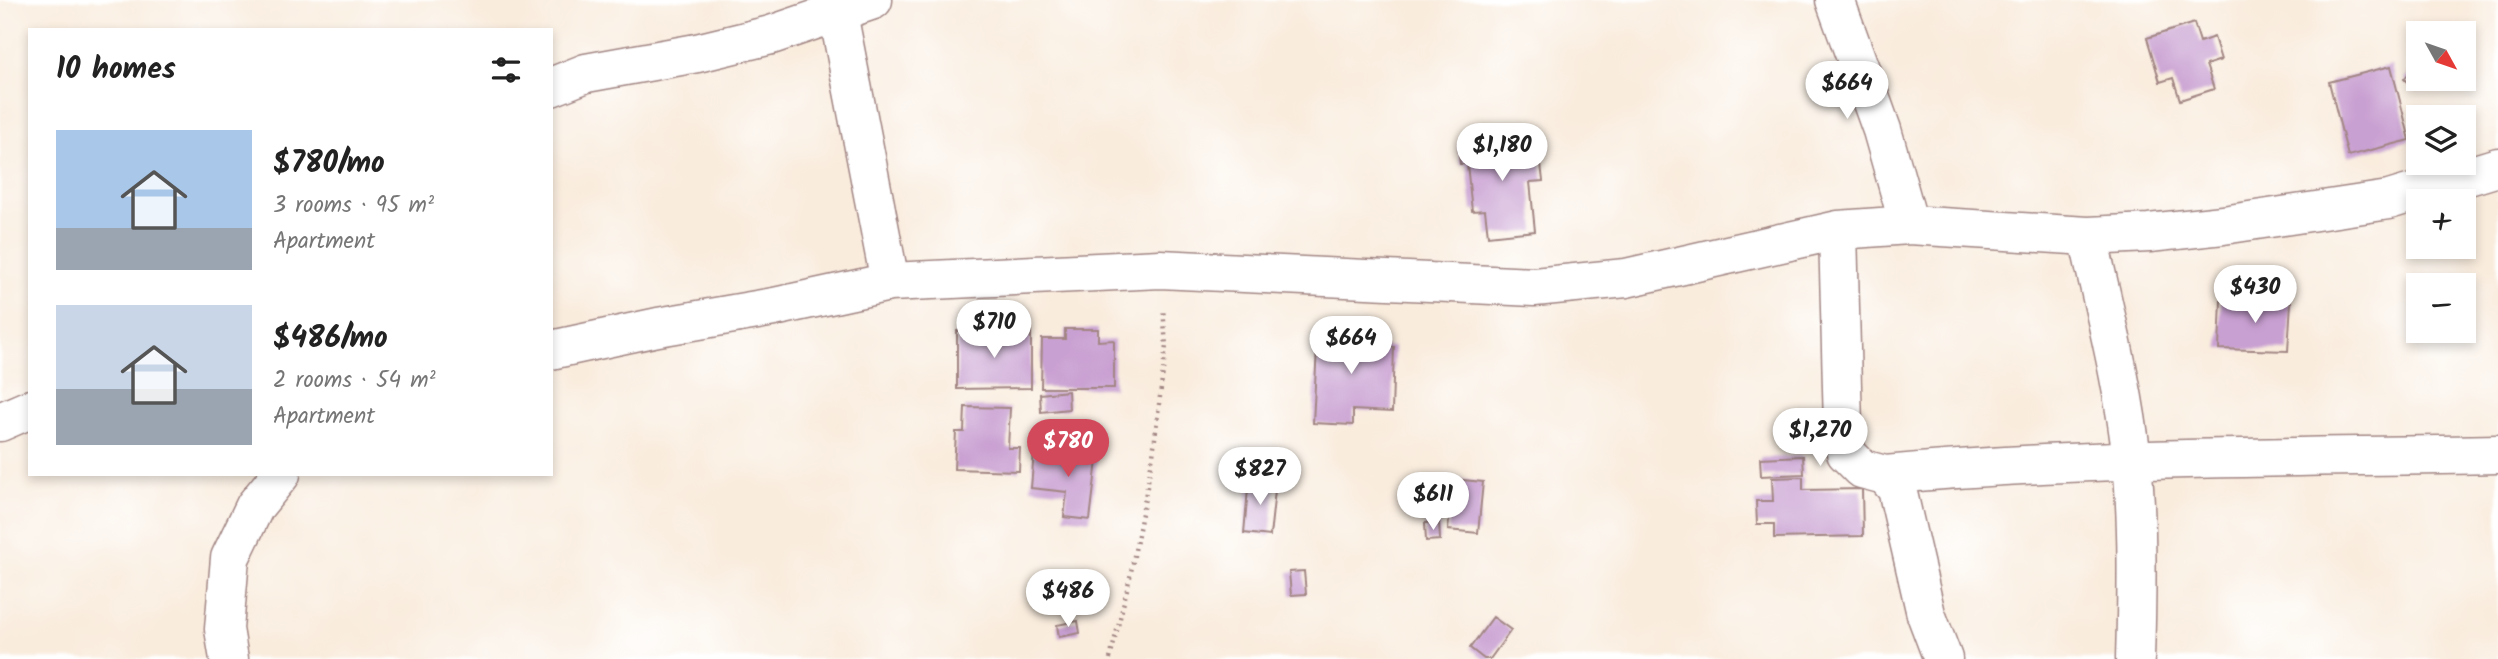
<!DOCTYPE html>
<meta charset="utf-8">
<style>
:root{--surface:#fff;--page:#f6f6f6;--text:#222;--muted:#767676;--accent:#d1495b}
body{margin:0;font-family:Kalam,sans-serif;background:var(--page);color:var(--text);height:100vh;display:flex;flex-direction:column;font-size:26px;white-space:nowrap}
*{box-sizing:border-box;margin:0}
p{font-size:23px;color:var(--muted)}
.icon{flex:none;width:38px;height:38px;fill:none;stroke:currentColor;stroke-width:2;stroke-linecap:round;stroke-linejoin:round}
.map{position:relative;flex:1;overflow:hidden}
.panel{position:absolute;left:28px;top:28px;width:525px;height:448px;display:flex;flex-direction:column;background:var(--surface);border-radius:0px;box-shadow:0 4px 10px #0003}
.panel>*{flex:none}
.needle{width:46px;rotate:130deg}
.controls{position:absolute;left:2406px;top:21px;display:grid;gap:14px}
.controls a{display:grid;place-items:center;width:70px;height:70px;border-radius:0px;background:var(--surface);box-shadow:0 4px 10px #0003;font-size:35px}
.price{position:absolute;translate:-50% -60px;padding:0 16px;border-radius:24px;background:#fff;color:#222;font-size:23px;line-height:46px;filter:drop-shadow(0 2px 4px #0008)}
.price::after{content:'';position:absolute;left:50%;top:42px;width:21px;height:16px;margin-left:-10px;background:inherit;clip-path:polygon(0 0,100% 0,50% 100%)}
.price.selected{background:var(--accent);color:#fff}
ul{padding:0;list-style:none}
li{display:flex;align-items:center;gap:21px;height:175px;padding:0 28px}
li span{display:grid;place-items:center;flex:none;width:196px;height:140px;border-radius:0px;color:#555}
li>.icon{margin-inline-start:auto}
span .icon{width:84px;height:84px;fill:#fffc;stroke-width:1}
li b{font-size:30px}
h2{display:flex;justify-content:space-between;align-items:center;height:84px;padding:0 28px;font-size:30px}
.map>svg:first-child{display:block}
</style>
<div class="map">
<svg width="2498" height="659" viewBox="0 0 2498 659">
<rect width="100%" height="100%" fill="#fff"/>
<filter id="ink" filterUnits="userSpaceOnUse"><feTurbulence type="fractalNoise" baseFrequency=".0143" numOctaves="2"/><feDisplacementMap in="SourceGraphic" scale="14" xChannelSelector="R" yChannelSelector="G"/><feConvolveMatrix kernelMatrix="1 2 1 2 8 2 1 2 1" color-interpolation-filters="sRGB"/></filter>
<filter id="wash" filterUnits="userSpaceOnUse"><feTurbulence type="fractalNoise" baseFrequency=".00686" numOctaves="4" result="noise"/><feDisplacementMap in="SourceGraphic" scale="28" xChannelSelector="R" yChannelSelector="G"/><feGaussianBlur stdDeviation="1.57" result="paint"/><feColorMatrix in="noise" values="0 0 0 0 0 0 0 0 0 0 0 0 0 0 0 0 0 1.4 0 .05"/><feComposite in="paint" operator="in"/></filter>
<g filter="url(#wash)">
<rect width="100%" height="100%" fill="#f9ecdd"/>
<g id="blocks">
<!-- building -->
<path fill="#c9a0d2" d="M 2194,23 L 2200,42 L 2214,37 L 2221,60 L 2206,65 L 2214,89 L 2180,100 L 2173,78 L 2160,82 L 2147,38 Z
M 2391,66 L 2410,140 L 2348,156 L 2329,82 Z
M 2411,71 L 2421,81 L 2414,89 L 2404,79 Z
M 1524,137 L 1526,158 L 1540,156 L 1543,181 L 1530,182 L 1535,231 L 1488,236 L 1485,210 L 1472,211 L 1467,164 L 1460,164 L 1458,143 Z
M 2221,300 L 2291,302 L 2288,351 L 2219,349 Z
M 1065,329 L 1098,329 L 1098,341 L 1114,340 L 1114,388 L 1041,388 L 1042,339 L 1065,339 Z
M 1318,329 L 1375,331 L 1375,346 L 1394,347 L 1392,412 L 1353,410 L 1353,425 L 1313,423 Z
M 957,331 L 1031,331 L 1031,388 L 957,389 Z
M 1068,391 L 1069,409 L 1041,412 L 1040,394 Z
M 965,407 L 1010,408 L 1008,448 L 1020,448 L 1019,471 L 954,469 L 956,432 L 964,432 Z
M 1064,448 L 1098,452 L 1090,520 L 1064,517 L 1067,492 L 1031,488 L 1034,452 L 1063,455 Z
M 1803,456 L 1804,474 L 1761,476 L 1760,458 Z
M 1431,477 L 1483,482 L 1478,533 L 1448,530 L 1450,511 L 1427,510 Z
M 1803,477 L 1803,490 L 1862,489 L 1863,536 L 1774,538 L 1774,524 L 1757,524 L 1756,501 L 1773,501 L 1772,478 Z
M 1249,478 L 1276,481 L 1270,536 L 1244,533 Z
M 1439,522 L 1440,540 L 1426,541 L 1425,523 Z
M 1304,571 L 1306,594 L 1291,595 L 1289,572 Z
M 1493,617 L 1511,630 L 1490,659 L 1484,659 L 1470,648 Z
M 1078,621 L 1080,633 L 1059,637 L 1057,625 Z"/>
</g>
</g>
<g filter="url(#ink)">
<use href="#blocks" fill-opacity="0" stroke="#a28684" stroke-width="2"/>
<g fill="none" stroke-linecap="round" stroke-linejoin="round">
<!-- minor casing -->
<g stroke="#a28684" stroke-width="41">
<path id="minor" d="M 1835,0 L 1882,130 L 1909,225
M 838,13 L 890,282
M 551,87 L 586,73 L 697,53 L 771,35 L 873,0
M 1838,230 L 1843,427 L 1846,453 L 1862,469 L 1885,475 L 1897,489 L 1926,614 L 1943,659
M 2088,236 C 2104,310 2124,385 2132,461 C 2138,527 2137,593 2135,659
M 551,350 L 658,327 L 774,307 L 890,282 L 1160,269 L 1534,287 L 1626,278 L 1838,230 L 1909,225 L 2088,236 L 2149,233 L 2223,225 L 2389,200 L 2498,167
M 0,422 L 30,409
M 1885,475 C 2089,456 2293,458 2498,454
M 229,659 L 224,629 L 230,558 L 255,506 L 281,474"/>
</g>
<!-- path -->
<path stroke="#a28684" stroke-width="4.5" stroke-dasharray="2 5" stroke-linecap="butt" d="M 1110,659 L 1130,577 L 1153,455 L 1166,346 L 1163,308"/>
<!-- minor -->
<use href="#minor" stroke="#fff" stroke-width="38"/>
</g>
</g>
</svg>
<div class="controls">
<a><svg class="needle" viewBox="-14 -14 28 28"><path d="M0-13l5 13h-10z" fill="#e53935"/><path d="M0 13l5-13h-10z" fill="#767676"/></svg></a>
<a><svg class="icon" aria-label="layers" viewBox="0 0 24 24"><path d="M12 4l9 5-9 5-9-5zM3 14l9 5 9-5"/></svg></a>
<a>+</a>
<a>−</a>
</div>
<b class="price" style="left:1847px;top:121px">$664</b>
<b class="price" style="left:1502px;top:183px">$1,180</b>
<b class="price" style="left:2255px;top:325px">$430</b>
<b class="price" style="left:994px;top:360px">$710</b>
<b class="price" style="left:1351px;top:376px">$664</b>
<b class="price" style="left:1820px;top:468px">$1,270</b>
<b class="price selected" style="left:1068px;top:479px">$780</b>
<b class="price" style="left:1260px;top:507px">$827</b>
<b class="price" style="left:1433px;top:532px">$611</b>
<b class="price" style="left:1068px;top:629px">$486</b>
<section class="panel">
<h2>10 homes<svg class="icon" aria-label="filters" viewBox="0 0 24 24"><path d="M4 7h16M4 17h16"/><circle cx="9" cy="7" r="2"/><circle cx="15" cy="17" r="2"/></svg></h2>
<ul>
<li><span style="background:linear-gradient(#a9c7e8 70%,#9aa5b1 0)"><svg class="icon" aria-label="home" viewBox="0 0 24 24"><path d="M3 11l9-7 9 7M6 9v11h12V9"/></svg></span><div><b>$780/mo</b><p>3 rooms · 95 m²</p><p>Apartment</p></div></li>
<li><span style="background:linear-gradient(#c9d6e8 60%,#9aa5b1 0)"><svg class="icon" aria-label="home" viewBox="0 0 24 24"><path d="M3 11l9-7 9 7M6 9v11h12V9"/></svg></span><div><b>$486/mo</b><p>2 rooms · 54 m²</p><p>Apartment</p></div></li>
</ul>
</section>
</div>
